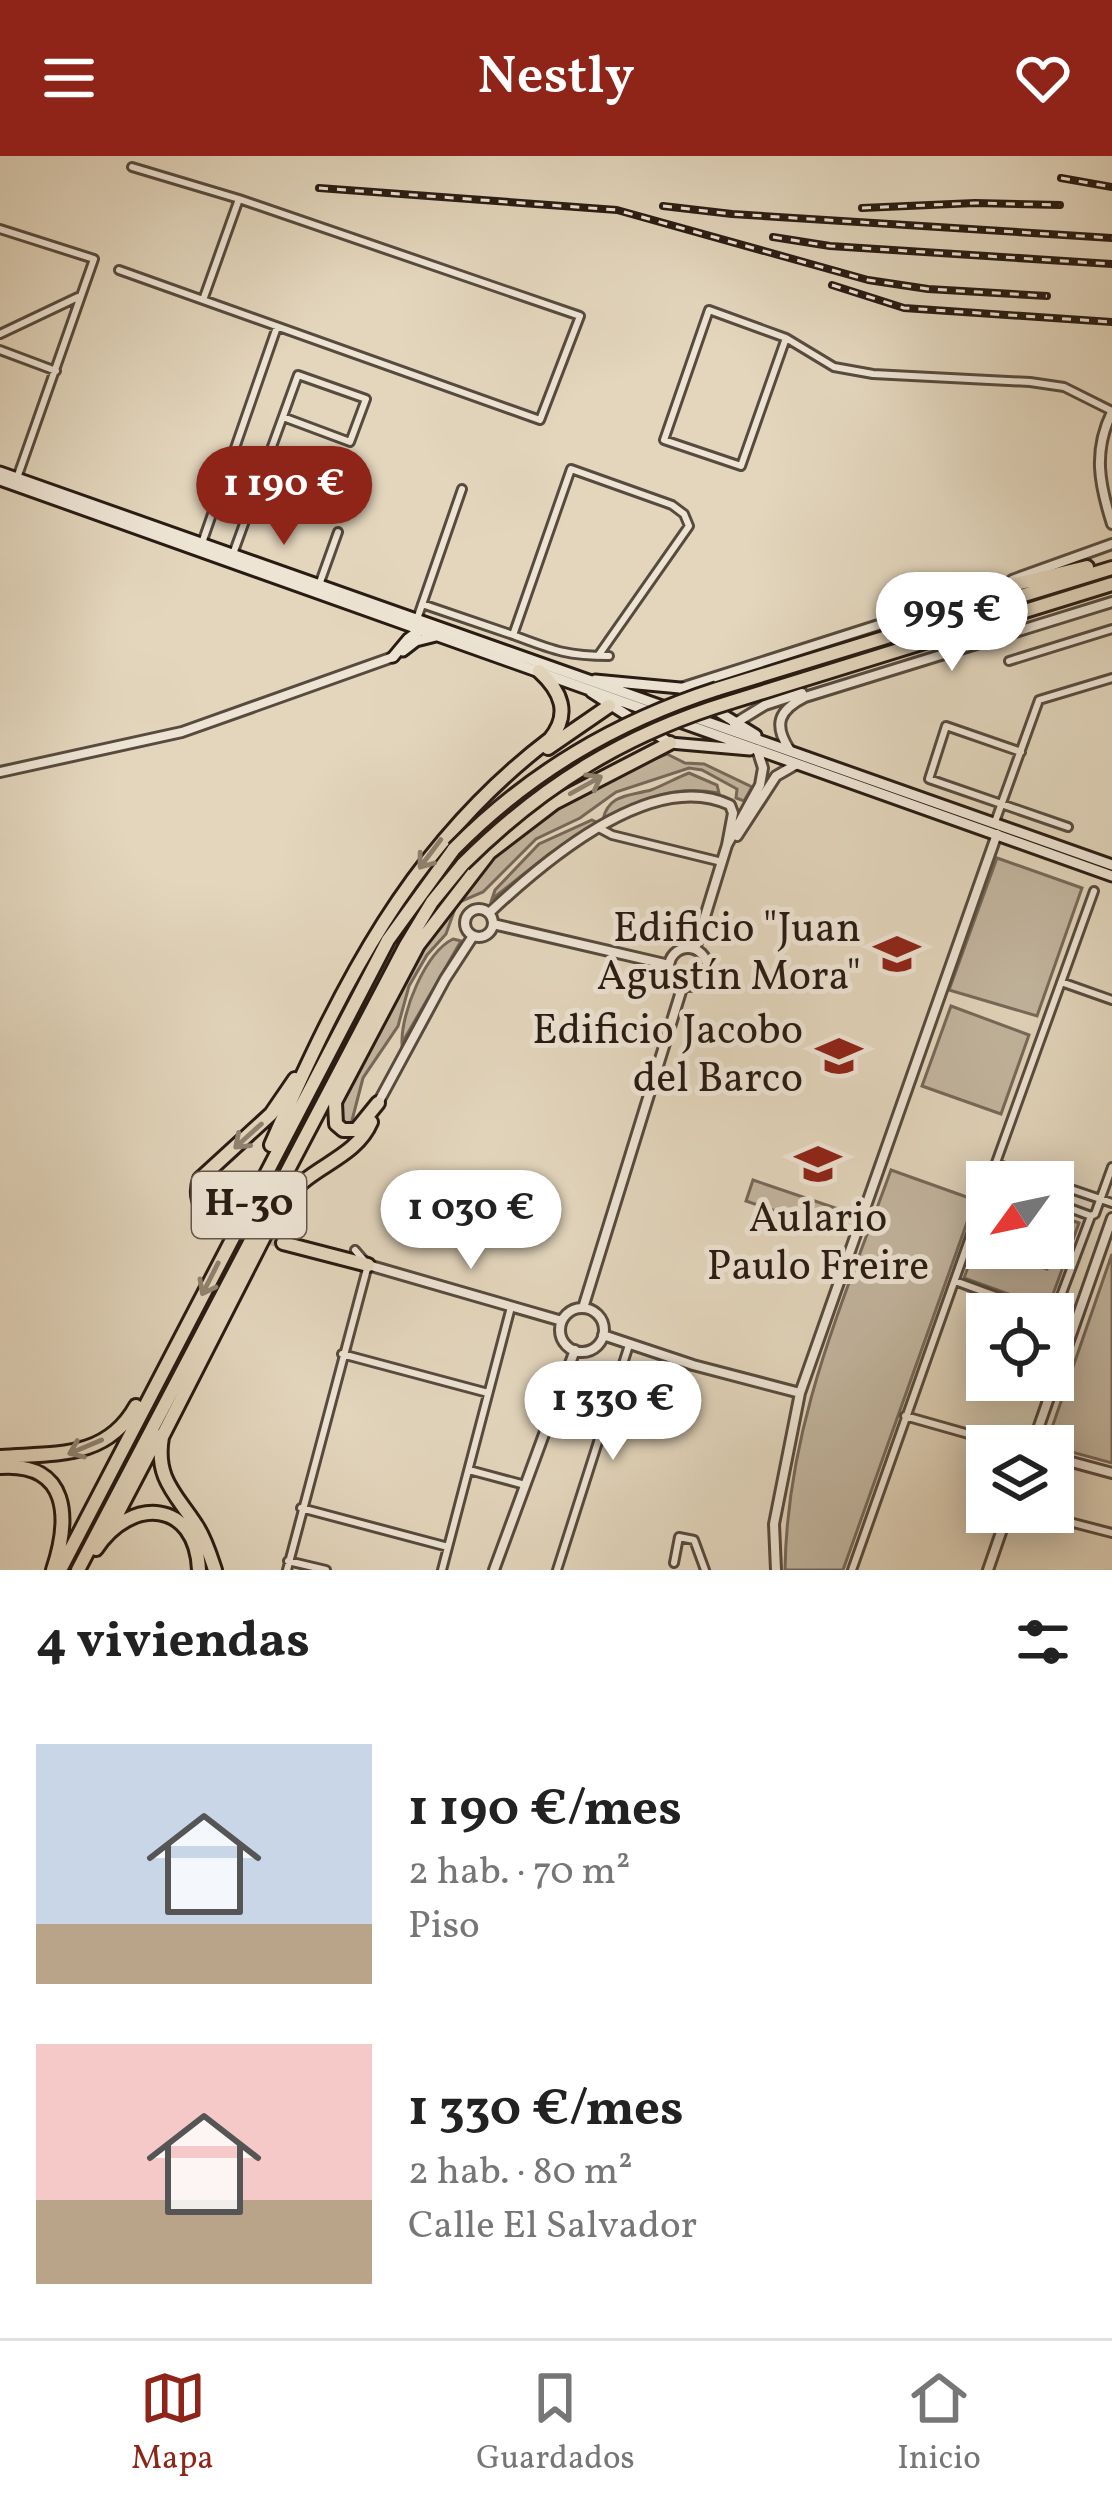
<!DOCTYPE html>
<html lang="es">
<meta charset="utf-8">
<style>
:root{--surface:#fff;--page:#f2f2f2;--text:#222;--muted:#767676;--line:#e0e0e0;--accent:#8f2418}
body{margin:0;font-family:Vollkorn,serif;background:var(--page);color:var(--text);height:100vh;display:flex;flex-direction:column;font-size:45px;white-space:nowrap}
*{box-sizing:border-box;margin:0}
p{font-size:39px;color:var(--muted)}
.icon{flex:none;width:66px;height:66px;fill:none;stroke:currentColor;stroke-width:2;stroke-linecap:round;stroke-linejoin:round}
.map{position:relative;height:1414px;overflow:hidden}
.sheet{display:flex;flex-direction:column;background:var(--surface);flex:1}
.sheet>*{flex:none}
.needle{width:78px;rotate:237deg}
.fabs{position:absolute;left:966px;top:1005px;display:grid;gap:24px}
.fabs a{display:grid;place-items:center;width:108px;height:108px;border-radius:0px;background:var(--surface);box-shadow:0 6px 30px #0003;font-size:60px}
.price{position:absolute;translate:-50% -102px;padding:0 27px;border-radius:42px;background:#fff;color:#222;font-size:39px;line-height:78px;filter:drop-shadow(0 3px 6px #0008)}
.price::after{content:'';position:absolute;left:50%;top:72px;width:36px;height:27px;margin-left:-18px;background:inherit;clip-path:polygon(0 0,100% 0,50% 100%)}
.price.current{background:var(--accent);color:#fff}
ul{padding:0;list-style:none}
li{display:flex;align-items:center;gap:36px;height:300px;padding:0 36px}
li span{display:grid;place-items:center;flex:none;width:336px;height:240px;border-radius:0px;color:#555}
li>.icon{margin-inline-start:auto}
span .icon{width:144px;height:144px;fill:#fffc;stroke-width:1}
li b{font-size:51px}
h2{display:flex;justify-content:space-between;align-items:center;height:144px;padding:0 36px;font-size:51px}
header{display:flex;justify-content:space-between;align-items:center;height:156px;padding:0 36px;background:var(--accent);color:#fff;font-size:54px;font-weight:600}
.tabs{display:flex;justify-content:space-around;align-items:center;height:168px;border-top:3px solid var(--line);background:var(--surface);font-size:33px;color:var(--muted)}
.tabs a{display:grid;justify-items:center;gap:6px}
.tabs .current{color:var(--accent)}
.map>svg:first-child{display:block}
</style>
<header><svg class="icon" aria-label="menu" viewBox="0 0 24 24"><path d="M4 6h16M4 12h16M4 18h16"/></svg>Nestly<svg class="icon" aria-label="heart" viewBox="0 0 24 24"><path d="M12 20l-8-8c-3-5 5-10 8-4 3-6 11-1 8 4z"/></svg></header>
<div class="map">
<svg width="1112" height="1414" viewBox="0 0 1112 1414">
<rect width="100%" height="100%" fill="#e3d6bd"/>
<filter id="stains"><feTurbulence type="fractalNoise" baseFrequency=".00167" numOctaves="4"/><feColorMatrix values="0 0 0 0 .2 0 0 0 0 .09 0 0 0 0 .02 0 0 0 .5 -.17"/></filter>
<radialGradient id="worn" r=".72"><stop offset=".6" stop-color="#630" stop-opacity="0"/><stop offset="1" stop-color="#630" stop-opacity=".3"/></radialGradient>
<!-- green -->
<path fill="#c3b6a0" stroke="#76685a" stroke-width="3" d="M 667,598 L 685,607 L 704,608 L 752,631 L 744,645 L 736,642 L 737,633 L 702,614 L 689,612 L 616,636 L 580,662 L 536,683 L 483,736 L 457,747 L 446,778 L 427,799 L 409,830 L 398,870 L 363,922 L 350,972 L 341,967 L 338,949 C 384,859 428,755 507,688 C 553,650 612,619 667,598 Z
M 689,617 L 717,629 L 719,637 C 675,628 642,643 603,663 C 609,638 629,640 651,634 C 664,629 676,622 689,617 Z
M 592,664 L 598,667 L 549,698 L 492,743 L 495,734 L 539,688 Z
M 997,702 L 1082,732 L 1037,860 L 949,834 Z
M 453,783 L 461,785 L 402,887 C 401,857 425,797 453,783 Z
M 951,850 L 1029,879 L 1001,958 L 922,930 Z
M 891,1014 L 975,1044 L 843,1414 L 785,1414 C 787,1269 842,1149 891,1014 Z
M 753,1024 L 850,1057 L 843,1078 L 746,1045 Z
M 987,1059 L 987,1092 L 1009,1092 L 1013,1101 L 1047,1113 L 1051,1102 L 1045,1099 L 1047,1092 L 1058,1093 L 1068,1063 L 1079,1067 L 1048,1152 L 964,1122 Z
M 1112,1098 L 1112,1307 L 1046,1289 Z"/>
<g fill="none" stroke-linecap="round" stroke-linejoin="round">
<!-- motorway-tunnel -->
<path stroke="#beb19b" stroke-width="12" stroke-dasharray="12 6" stroke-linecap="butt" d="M 231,1071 L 283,1087"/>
<!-- minor casing -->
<g stroke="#574a3e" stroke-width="12">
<path id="minor" d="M 0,73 L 94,103 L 17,322
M 119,114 L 540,264 L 580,160 L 239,43 L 132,11
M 203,144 L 239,43
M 0,178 L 78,141
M 786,182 L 709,154 L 664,284 L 741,310 L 786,182 L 834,211 L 873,218 L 1030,226 L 1064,231 L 1112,255
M 0,194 L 56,215
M 202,387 L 277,171
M 233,398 L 298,219 L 366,243 L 350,286 L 283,261
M 319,429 L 338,376
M 422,448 L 513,479
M 417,463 L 462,333
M 598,500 L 689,370 L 684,358 L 672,349 L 571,313 L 513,479 C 553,494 566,500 609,500
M 1009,505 L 1112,473
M 1021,596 L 946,570 L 929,623 L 1068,671
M 995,666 L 1039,544 L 1112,522
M 599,672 L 612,679 L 722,706
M 1061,826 L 1112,844
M 996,1008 L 1051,1026
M 989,1026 L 1094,735
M 1053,1027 L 1112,1047
M 1053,1046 L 1091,1060 L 1053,1161
M 1091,1060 L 1095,1058 L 1112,1011
M 955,1125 L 1045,1158
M 342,1198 L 488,1237
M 905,1260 L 1011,1290
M 469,1314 L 525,1329
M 301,1352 L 448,1391
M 1031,1356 L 1112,1377
M 288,1405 L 326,1414
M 674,1407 L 679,1381 L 694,1384 L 705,1414
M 287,1414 L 368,1109 L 355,1094
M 442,1414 L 511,1151
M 557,1414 L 629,1189
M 852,1414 L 987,1033"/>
</g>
<!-- tertiary casing -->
<g stroke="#574a3e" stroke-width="14">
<path id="tertiary" d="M 1112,256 C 1093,295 1099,327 1112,368
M 1012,424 L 1112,388
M 681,532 L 982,436
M 734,568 L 765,549 L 802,537
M 789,593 C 773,568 779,554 805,541 L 1112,446
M 0,616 L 182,576 L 393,501
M 737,680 L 776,620 L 797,608
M465 767a14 14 0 1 1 28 0a14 14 0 1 1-28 0Z
M 489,757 C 543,706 652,612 730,649 L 733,657 L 727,689
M 493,768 L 669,809
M669 811a19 19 0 1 1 38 0a19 19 0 1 1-38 0Z
M 695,793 L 727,689 L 760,629 L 763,612 L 757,593
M 378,947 L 445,823 L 473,780
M 368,1109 L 562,1165
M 583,1152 L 683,829
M560 1174a22 22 0 1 1 44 0a22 22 0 1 1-44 0Z
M 603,1179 L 693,1209 L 800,1237
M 1032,1290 L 1112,1062
M 1053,1301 L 1112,1317
M 494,1414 L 575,1194
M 776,1414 L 774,1368 L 800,1237 L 997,678
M 988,1414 L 1008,1356"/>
</g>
<!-- secondary casing -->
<g stroke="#281b13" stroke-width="15">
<path id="secondary" d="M 0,316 L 1112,709
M 0,324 L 1112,720
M 403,495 L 416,485 L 436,480
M 393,501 L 408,483 L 423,472
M 595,524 L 680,532 L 756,579
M 591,536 L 670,587 L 750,594"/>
</g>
<!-- motorway casing -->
<g stroke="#281b13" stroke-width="18">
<path id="motorway" d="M 979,437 L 1087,411
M 717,533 L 1112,412
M 731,546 L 1112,428
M 548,592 L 609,550
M 486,699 L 554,647 L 670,587
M 378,947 L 356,974 L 343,974 L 336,968 L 335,946 L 418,789 L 492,693
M 271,989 C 341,830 409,690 550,583 C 571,558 561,535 539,515
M 284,1049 C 303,1011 354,1006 371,966
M 224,1069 C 204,1060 193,1045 200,1023 L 271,958 L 295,923
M 283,1087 L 368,1109
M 0,1301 C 53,1297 106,1304 136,1250
M 0,1311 C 70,1306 70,1363 53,1414
M 112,1368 L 158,1280
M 96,1393 C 131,1340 196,1344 199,1414
M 60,1414 L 388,784 L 454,693
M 78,1414 L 406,789 L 432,746 L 463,708
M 215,1414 C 210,1399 205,1382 196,1369 C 175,1337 155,1322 162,1281 L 267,1075 L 286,1028"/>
</g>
<!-- minor -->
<use href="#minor" stroke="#ede4d4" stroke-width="6"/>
<!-- tertiary -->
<use href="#tertiary" stroke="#ede4d4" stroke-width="8"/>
<!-- secondary -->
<use href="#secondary" stroke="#ede4d4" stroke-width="9"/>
<!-- motorway -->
<use href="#motorway" stroke="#e3d6bd" stroke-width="12"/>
<!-- rail casing -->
<g stroke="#281b13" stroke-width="8">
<path id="rail" d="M 1061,22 L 1112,31
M 319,32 L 617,54 L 868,124 L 928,133 L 1047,140
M 663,50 L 732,58 L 1112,82
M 862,52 L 975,47 L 1060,49
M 773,81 L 830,90 L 1112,108
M 832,129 L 904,152 L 1112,166"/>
</g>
<!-- rail -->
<use href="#rail" stroke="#ede4d4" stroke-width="3" stroke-dasharray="9" stroke-linecap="butt"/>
<!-- motorway-bridge casing -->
<g stroke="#281b13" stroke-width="18" stroke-linecap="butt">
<path id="motorway-bridge" d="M 454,693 C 529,617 615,566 717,533
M 463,708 C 541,630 625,578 731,546"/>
</g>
<!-- motorway-bridge -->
<use href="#motorway-bridge" stroke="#e3d6bd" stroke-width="12"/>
</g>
<!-- one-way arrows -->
<defs><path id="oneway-shaft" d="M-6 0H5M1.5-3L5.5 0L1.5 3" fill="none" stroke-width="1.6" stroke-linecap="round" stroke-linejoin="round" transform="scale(3)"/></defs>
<g stroke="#8f8270">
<use href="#oneway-shaft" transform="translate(586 629) rotate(-29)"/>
<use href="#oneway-shaft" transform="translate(430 698) rotate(127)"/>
<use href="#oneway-shaft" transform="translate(248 980) rotate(138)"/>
<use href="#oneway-shaft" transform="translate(210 1123) rotate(117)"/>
<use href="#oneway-shaft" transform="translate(85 1291) rotate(157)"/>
</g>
<!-- icons -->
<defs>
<g id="university-bare" transform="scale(3.6)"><path d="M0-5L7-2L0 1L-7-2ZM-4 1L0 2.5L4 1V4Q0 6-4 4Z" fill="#8f2418" stroke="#ede4d4" stroke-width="2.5" paint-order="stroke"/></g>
</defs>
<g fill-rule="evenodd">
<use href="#university-bare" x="897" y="798"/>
<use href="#university-bare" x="839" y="900"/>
<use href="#university-bare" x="818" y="1008"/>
</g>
<g text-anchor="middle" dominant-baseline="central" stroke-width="10" stroke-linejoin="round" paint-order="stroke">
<!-- shield labels -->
<rect fill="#ede4d4" stroke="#63574d" stroke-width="3" x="192" y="1016" width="114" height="66" rx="9"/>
<g font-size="39" font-weight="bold" fill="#281b13">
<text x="249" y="1049">H-30</text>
</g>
<!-- poi labels -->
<g font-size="42" fill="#281b13" stroke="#ede4d4" text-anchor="end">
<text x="861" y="774">Edificio "Juan<tspan x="861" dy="48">Agustín Mora"</tspan></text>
<text x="803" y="876">Edificio Jacobo<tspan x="803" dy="48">del Barco</tspan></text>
<text x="818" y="1064" text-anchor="middle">Aulario<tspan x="818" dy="48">Paulo Freire</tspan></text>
</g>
</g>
<rect width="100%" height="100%" filter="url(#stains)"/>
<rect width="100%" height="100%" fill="url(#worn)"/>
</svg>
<div class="fabs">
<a><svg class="needle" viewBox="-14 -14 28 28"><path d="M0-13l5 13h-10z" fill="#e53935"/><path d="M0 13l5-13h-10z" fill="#767676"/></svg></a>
<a><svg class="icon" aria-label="locate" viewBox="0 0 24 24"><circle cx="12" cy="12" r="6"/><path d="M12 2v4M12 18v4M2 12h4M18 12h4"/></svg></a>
<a><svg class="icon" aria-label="layers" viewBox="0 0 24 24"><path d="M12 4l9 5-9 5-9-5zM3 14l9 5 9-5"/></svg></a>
</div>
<b class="price current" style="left:284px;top:392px">1 190 €</b>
<b class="price" style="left:952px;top:518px">995 €</b>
<b class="price" style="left:471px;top:1116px">1 030 €</b>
<b class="price" style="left:613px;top:1307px">1 330 €</b>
</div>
<section class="sheet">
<h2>4 viviendas<svg class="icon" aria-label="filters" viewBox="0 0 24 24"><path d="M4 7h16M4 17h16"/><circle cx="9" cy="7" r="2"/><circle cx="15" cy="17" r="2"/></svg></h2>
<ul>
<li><span style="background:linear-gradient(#c9d6e8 75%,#b9a48a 0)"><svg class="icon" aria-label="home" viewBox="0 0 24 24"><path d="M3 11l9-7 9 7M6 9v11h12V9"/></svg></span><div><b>1 190 €/mes</b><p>2 hab. · 70 m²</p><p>Piso</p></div></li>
<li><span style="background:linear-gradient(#f6c9c9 65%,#b9a48a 0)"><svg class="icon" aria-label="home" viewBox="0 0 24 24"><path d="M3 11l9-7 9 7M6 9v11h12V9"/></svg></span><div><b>1 330 €/mes</b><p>2 hab. · 80 m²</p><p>Calle El Salvador</p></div></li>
</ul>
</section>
<nav class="tabs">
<a class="current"><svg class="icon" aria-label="map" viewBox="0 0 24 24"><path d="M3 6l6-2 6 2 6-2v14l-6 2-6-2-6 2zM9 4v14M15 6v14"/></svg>Mapa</a>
<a><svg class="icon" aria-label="saved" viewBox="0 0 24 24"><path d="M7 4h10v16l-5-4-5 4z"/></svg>Guardados</a>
<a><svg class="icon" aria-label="home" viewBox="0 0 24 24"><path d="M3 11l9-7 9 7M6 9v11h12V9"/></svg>Inicio</a>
</nav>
